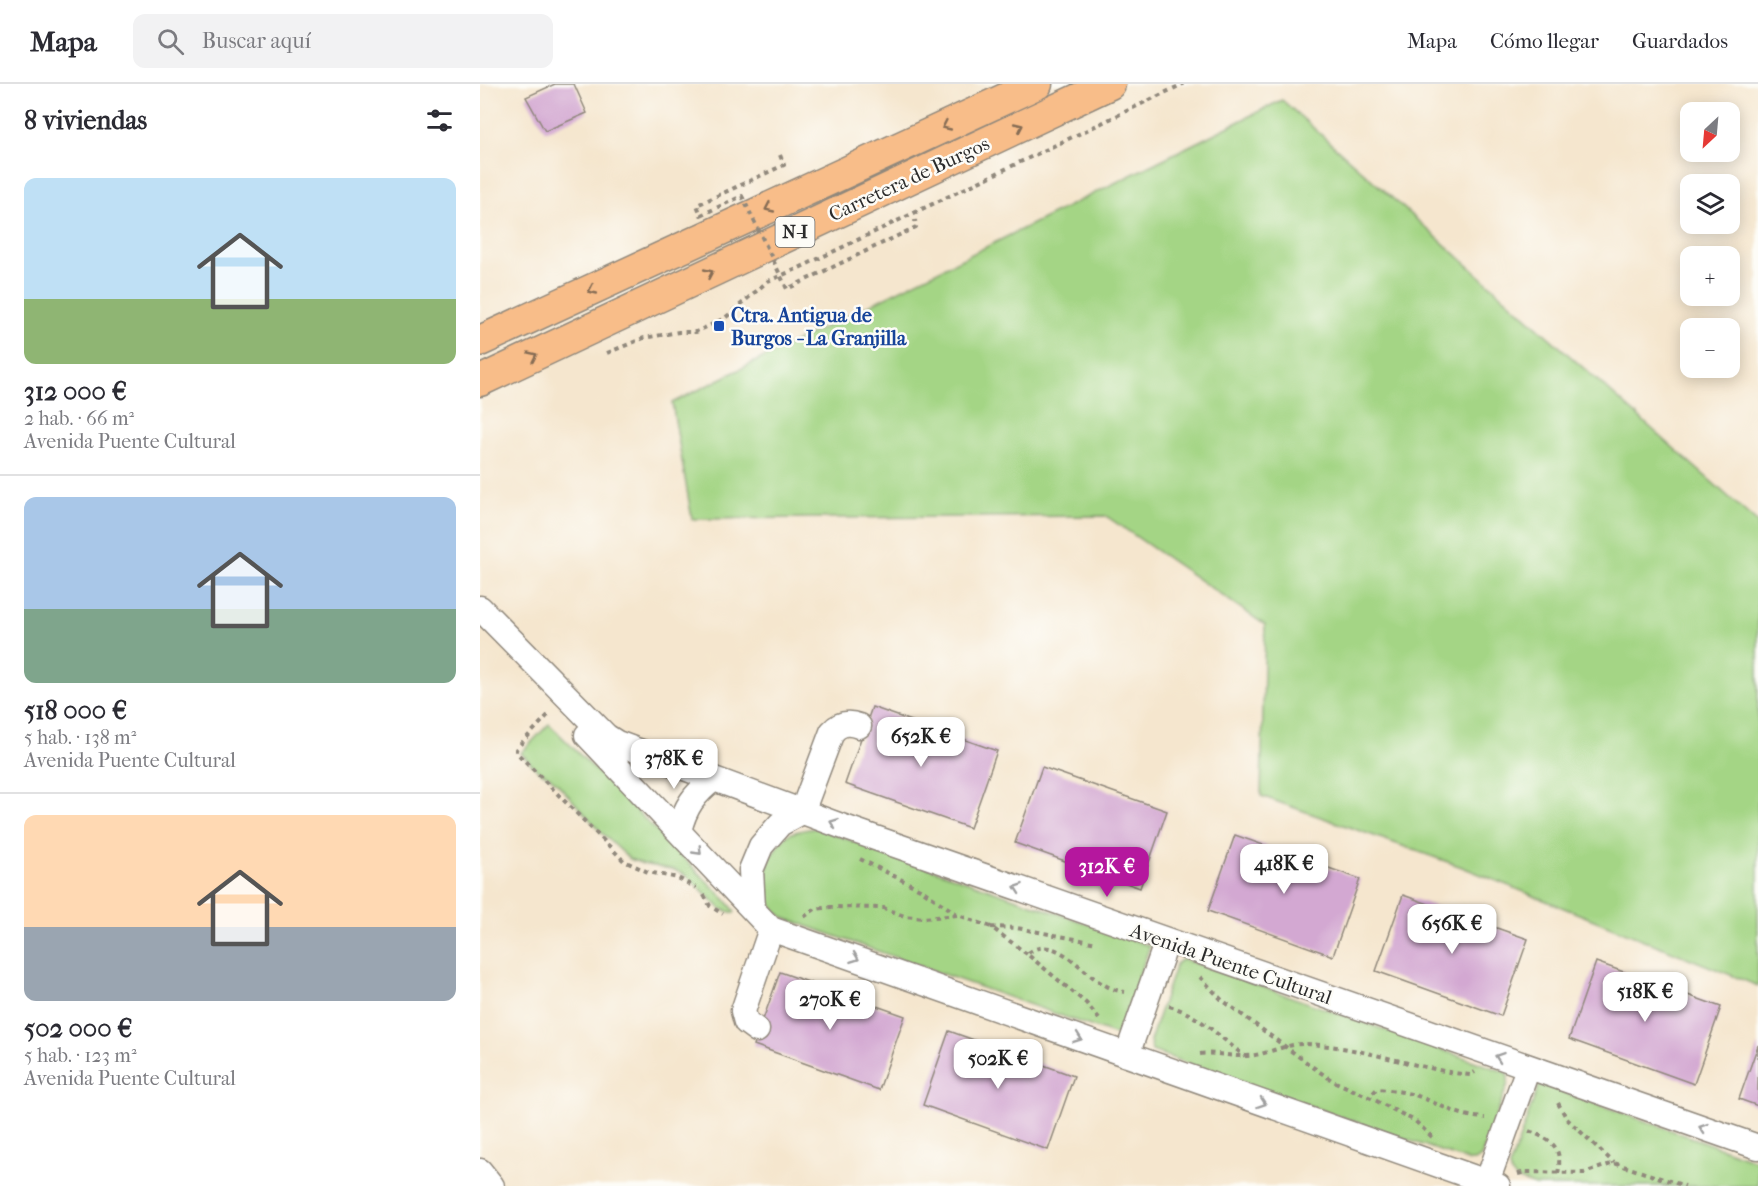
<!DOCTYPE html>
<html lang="es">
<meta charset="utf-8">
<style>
:root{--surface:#fff;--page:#f2f2f3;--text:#2b2b33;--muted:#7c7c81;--line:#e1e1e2;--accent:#b5179e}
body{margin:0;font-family:"IM FELL French Canon",serif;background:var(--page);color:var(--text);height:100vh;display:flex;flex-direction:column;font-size:22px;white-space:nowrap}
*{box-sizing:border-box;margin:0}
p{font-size:20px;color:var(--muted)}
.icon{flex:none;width:33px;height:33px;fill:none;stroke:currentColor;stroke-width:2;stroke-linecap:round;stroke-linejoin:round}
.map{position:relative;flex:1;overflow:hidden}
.details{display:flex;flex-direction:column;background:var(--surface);width:480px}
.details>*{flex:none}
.needle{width:39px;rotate:206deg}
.fabs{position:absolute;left:1200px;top:18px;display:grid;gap:12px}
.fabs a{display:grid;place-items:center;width:60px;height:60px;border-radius:12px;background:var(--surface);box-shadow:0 3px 15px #0003;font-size:30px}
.price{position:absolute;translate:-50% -51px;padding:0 14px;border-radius:12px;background:#fff;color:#222;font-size:20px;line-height:39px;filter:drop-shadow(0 2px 3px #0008)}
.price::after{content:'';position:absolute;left:50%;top:36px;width:18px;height:14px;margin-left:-9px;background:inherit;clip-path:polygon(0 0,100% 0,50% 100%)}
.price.active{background:var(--accent);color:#fff}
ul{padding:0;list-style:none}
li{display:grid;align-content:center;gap:12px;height:318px;padding:0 24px}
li+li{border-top:2px solid var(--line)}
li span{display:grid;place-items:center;height:186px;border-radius:12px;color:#555}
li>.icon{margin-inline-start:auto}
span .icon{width:108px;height:108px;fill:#fffc;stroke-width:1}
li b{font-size:26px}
h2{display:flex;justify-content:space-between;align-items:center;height:72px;padding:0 24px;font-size:26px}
header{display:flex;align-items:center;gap:36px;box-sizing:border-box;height:84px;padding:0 30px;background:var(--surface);border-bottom:2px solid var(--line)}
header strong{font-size:28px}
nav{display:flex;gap:33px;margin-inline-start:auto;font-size:21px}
.search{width:420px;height:54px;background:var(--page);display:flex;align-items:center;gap:15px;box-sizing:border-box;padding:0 21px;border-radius:12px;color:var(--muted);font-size:22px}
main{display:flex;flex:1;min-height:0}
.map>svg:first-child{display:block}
</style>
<header>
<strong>Mapa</strong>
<div class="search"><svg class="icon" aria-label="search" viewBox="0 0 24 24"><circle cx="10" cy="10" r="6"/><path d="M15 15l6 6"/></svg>Buscar aquí</div>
<nav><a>Mapa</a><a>Cómo llegar</a><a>Guardados</a></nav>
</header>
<main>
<section class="details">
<h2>8 viviendas<svg class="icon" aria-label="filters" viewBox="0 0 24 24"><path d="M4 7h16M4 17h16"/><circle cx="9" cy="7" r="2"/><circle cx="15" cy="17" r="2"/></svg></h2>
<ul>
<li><span style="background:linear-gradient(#bfe0f5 65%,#8fb573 0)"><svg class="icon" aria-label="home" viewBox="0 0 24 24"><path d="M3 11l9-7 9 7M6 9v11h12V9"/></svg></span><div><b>312 000 €</b><p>2 hab. · 66 m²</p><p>Avenida Puente Cultural</p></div></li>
<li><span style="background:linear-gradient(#a9c7e8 60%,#7fa58c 0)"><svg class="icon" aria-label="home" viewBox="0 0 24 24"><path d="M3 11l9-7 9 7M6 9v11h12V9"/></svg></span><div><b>518 000 €</b><p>5 hab. · 138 m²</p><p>Avenida Puente Cultural</p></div></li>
<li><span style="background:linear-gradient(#ffd9b3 60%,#9aa5b1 0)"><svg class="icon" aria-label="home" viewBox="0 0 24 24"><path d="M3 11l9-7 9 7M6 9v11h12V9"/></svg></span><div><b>502 000 €</b><p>5 hab. · 123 m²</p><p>Avenida Puente Cultural</p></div></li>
</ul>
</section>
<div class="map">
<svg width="1278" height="1102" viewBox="0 0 1278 1102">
<rect width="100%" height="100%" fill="#fdfcf7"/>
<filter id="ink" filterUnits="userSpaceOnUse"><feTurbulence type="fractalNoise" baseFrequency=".0167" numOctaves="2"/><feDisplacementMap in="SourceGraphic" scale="12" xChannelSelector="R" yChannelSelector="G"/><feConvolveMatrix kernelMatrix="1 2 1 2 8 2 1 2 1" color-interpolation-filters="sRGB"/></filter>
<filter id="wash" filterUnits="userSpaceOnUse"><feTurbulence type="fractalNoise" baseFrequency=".008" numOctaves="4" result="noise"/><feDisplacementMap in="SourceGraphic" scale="24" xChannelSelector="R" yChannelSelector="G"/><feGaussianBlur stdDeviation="1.35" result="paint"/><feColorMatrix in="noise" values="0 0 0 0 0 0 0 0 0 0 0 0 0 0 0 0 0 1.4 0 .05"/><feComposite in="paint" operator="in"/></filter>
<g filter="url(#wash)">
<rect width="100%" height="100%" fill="#f5e6ce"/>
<!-- green -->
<path fill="#a4d585" stroke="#688058" stroke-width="1.5" d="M 802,16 L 1278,439 L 1278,902 L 982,783 L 781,712 L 785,541 L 626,432 L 212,435 L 192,319 Z
M 69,640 L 245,815 L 255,827 L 254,829 L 241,825 L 206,791 L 195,786 L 163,780 L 150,775 L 122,749 L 77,699 L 69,692 L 57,686 L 41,669 Z
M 336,744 L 670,862 L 640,945 L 637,950 L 633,950 L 304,834 C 298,829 292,823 288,816 C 279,796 291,764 308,751 C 316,746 326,746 336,744 Z
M 703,875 L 1025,988 L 1028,991 L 1028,999 L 1001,1073 L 995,1077 L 989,1077 L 672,967 L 670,957 L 696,880 Z
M 1059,1001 L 1069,1003 L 1278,1077 L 1278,1102 L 1056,1102 C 1046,1098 1031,1096 1029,1084 Z"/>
<g id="blocks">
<!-- building -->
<path fill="#d3a8d2" d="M 75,0 L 94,0 L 107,29 L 65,47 L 46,13 Z
M 392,623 L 517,667 L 490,744 L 365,700 Z
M 562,683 L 687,727 L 660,804 L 535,759 Z
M 755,751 L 880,795 L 853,872 L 728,827 Z
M 923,811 L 1048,855 L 1021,932 L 896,887 Z
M 1116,878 L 1241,923 L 1214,1000 L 1089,955 Z
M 300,888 L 425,932 L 399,1006 L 274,961 Z
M 469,947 L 594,992 L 568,1066 L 443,1021 Z
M 1278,961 L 1278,1022 L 1259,1015 Z"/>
</g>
</g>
<g filter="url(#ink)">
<use href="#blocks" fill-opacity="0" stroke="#90887c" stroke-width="1.5"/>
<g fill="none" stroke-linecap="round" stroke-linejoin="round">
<!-- minor casing -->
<g stroke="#90887c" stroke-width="27">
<path id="minor" d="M 0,524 L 126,652 L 137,659 L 361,742 L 1278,1063
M 107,651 L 291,845 L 1018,1102
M 199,747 C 205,723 214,710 234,695
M 273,824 L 271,786 L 281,762 L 300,740 L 322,728 L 352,648 C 360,639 368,638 379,642
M 277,946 L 266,938 L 263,927 L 291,845
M 647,971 L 687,857
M 0,1087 L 12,1102
M 1007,1098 L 1048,984"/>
</g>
<!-- major casing -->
<g stroke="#90887c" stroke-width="33">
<path id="major" d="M 0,257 L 557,0
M 0,297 L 630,0"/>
</g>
<!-- path -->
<path stroke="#90887c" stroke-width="4" stroke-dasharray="4.5 4.5" stroke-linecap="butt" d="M 127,269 L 164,254 L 199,248 L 216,248 L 245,234 L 288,197 L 317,185 L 703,0
M 68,631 L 36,665 L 36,668 L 144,777 L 168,788 L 198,794 L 216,804
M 380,775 L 440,805 L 477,830
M 224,811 L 230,822 L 243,830
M 324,833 L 335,825 L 351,823 L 404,824 L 424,832 L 444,834 L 478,831 L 511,843
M 547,870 L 511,843 L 537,844 L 617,859
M 720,893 L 742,916 L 837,986 L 853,997 L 889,1013
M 689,922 C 719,930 740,954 765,972
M 619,935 L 606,919 L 547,870 C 574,848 600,887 623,900 C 629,904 637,907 645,908
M 720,970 C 736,968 751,973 767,972 C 787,971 806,959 826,960 C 881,962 935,985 990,991 L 995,988
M 1078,1019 L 1087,1035 L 1134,1079
M 1049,1047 C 1072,1056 1083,1063 1078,1090
M 952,1053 L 935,1037 L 889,1013 L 897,1005 C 912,1006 928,1008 943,1014 C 964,1023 981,1033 1005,1034
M 1038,1090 L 1046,1088 L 1104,1089 L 1134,1079 L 1205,1102"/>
<!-- minor -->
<use href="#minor" stroke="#fff" stroke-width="24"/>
<!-- major -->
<use href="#major" stroke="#f8bd89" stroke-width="30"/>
<!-- path-bridge -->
<path stroke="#90887c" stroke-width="4" stroke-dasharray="4.5 4.5" stroke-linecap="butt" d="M 300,71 L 304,81 L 217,121 L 221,131 L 262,112 L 307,205 L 436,143 L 435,136"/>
</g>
<!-- one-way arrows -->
<defs><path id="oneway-chevron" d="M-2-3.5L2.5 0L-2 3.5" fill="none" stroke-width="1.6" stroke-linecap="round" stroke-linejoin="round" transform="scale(1.5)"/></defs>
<g stroke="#876d55">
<use href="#oneway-chevron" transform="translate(466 42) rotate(155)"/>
<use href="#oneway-chevron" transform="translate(539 43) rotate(-25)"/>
<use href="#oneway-chevron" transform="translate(289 124) rotate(155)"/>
<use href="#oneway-chevron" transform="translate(229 189) rotate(-25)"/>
<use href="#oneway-chevron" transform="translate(112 206) rotate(155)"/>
<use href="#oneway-chevron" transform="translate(53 272) rotate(-25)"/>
</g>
<g stroke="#a0a0a0">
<use href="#oneway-chevron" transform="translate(354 739) rotate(-160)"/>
<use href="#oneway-chevron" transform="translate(218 767) rotate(46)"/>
<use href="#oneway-chevron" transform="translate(538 804) rotate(-161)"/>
<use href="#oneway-chevron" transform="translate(375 874) rotate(20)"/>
<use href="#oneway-chevron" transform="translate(598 954) rotate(20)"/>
<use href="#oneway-chevron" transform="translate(1019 973) rotate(-161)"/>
<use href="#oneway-chevron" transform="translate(782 1019) rotate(19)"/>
<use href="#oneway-chevron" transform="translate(1223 1044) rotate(-161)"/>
</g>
</g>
<!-- markers -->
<rect fill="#1a4fb4" stroke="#fdfcf7" stroke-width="2" x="233" y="236" width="12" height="12" rx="3"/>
<g text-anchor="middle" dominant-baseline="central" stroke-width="5" stroke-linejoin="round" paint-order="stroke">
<!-- shield labels -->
<rect fill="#fdfcf7" stroke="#6a6a68" stroke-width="1.5" x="295.5" y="133" width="39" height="30" rx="4.5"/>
<g font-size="18" font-weight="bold" fill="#2b2b2b">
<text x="315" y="148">N-I</text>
</g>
<!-- street labels -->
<g font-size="20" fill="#2b2b2b" stroke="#fdfcf7">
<text transform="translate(429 95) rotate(-25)">Carretera de Burgos</text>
<text transform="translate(751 880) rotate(19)">Avenida Puente Cultural</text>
</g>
<!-- transit labels -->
<g font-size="20" font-weight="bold" fill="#164399" stroke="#fdfcf7" text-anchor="start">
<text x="251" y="231">Ctra. Antigua de<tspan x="251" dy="23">Burgos - La Granjilla</tspan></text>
</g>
</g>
</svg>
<div class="fabs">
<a><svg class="needle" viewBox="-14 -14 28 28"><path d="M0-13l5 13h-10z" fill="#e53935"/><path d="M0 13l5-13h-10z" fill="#7c7c81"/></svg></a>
<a><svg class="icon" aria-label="layers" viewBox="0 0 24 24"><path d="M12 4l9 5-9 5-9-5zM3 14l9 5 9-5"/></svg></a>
<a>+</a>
<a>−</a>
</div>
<b class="price" style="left:441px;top:684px">652K €</b>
<b class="price" style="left:194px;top:706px">378K €</b>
<b class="price" style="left:804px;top:811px">418K €</b>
<b class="price active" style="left:627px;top:814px">312K €</b>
<b class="price" style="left:972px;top:871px">656K €</b>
<b class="price" style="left:1165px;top:939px">518K €</b>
<b class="price" style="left:350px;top:947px">270K €</b>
<b class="price" style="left:518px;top:1006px">502K €</b>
</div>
</main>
